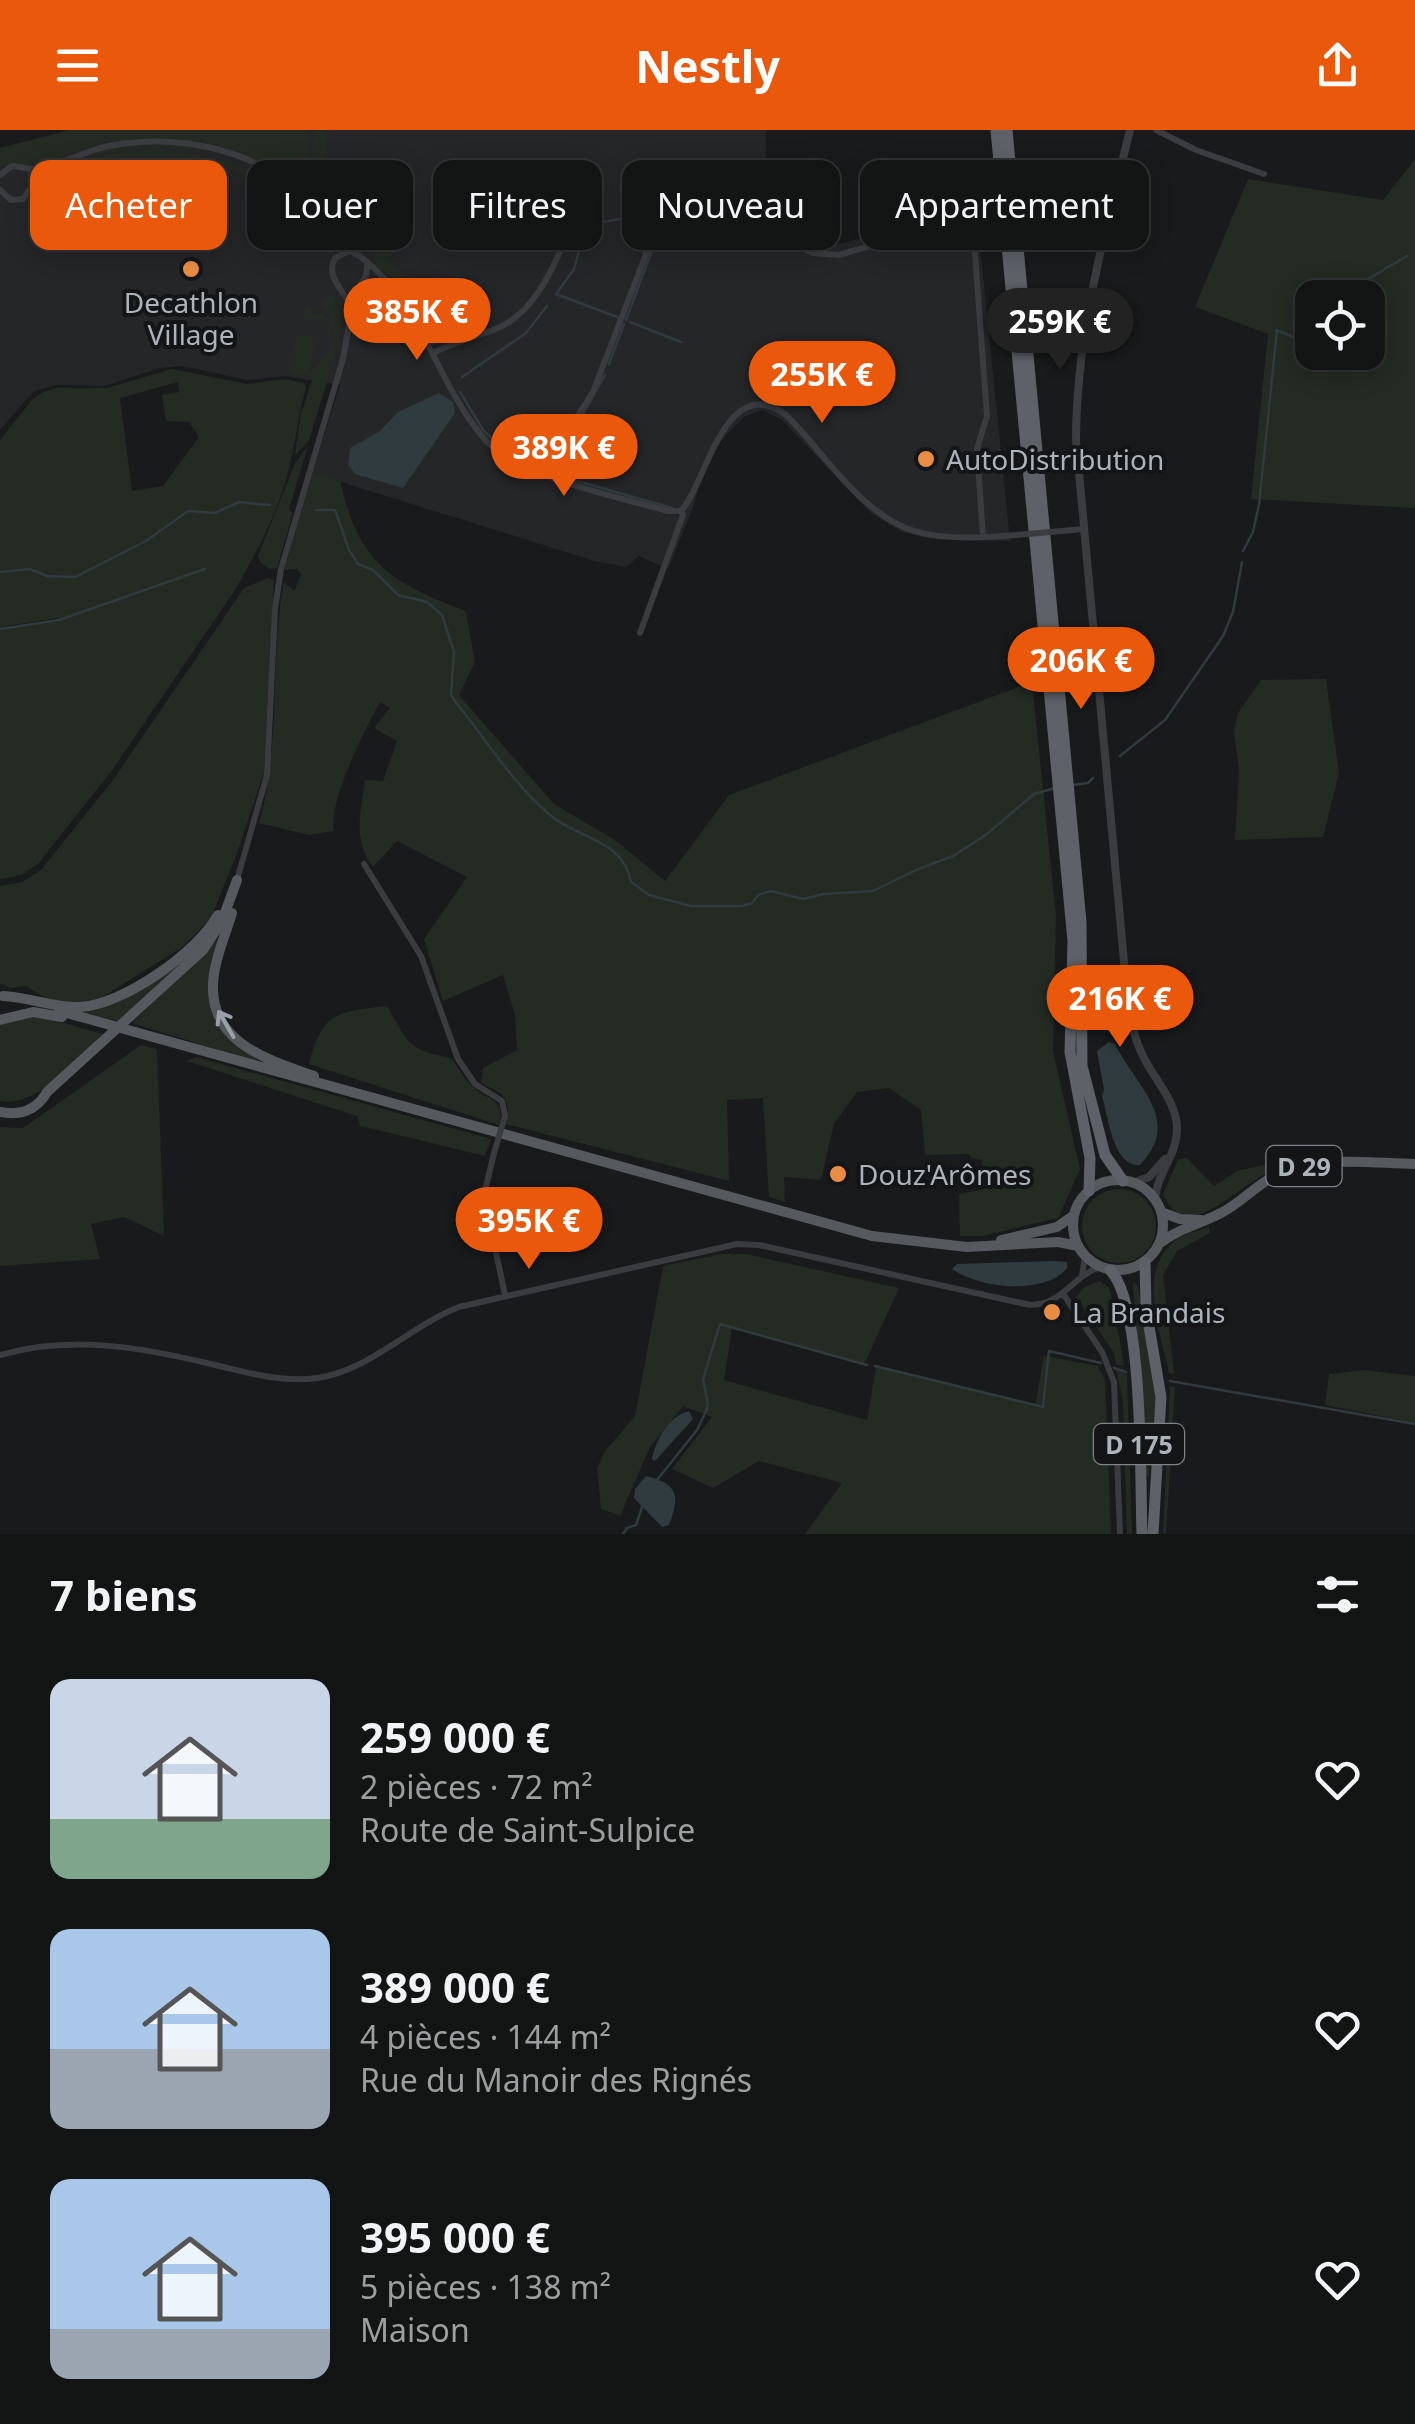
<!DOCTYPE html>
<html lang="fr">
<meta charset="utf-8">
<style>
:root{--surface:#131414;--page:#202122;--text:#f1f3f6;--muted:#9d9ea0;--line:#323334;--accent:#ea580c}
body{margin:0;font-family:"Noto Sans",sans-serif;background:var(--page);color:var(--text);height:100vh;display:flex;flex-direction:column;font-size:38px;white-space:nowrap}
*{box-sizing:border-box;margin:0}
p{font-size:32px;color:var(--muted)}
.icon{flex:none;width:55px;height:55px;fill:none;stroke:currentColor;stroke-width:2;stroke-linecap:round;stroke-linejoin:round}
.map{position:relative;height:1404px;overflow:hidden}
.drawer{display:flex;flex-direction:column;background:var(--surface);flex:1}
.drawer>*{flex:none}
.hud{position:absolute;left:30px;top:30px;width:1355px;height:90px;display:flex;gap:20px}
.buttons{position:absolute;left:1295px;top:150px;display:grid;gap:20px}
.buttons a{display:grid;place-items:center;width:90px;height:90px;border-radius:20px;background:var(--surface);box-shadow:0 5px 25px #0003,0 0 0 2px var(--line);font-size:50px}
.price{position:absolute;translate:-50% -85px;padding:0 22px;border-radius:35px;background:var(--accent);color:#fff;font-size:32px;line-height:65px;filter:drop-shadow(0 2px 5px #0008)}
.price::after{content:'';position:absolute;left:50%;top:60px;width:30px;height:22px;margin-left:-15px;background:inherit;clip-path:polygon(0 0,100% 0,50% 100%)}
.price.current{background:#222;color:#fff}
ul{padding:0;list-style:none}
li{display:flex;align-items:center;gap:30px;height:250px;padding:0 50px}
li span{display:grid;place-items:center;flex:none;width:280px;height:200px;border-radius:20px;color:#555}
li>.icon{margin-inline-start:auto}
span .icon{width:120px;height:120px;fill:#fffc;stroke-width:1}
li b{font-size:42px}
h2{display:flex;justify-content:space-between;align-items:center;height:120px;padding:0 50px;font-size:42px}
.pill{padding:0 35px;border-radius:20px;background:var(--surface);box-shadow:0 5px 25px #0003,0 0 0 2px var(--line);font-size:35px;line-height:90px}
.pill.current{background:var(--accent);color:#fff}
header{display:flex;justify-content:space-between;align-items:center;height:130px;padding:0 50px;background:var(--accent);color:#fff;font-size:45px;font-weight:700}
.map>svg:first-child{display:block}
</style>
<header><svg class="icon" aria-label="menu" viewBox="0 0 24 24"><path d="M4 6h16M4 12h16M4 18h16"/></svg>Nestly<svg class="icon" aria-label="share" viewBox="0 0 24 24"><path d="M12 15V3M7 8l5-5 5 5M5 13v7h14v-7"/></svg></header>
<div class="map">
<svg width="1415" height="1404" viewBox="0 0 1415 1404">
<rect width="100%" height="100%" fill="#191a1b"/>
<!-- built -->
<path fill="#252628" d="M 70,0 L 766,0 L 765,80 L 816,108 L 840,114 L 918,93 L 970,90 L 978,96 L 1010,411 L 932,409 L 902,402 L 871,383 L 782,290 L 763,280 L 745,286 L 721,310 L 703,344 L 692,380 L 668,439 L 639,426 L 626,437 L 595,431 L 312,343 L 340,255 L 285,246 L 248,250 L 181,236 L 159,238 L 105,256 L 54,255 L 33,262 L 0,300 L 0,18 Z"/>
<!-- green -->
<path fill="#242b23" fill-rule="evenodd" d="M 70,0 L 310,0 C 297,78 328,46 346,96 L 341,101 L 341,109 C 290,27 194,0 102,13 C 79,18 59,31 37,36 C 23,39 14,31 0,37 L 0,18 Z
M 325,0 L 328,54 L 333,54 L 339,63 L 353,64 L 366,73 L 362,75 L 315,53 L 310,42 L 314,1 Z
M 179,15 C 237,27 310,50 331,113 C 320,100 310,80 295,66 C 240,17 157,7 89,27 C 71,32 54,37 40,49 L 33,69 C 43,16 135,14 179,15 Z
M 143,20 C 203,19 310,46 325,115 L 312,112 L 312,95 C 279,55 227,30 176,26 C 153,24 128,29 106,32 L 106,36 L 102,37 L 86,112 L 84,92 L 51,94 C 48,87 41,80 39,73 C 28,32 117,23 143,20 Z
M 1415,29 L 1415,378 L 1251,369 L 1268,204 L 1195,177 L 1248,49 L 1383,70 ZM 1312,168 L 1368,168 L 1368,222 L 1312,222 Z
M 369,74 L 379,87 C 378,104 369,118 351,116 L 346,114 L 352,100 L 350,82 Z
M 397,77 L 402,83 L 390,117 L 391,134 L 405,146 L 421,171 L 447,185 L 463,188 L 479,200 C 434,213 428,188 403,159 C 394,148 382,141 372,134 C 372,125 391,82 397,77 Z
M 330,164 L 340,172 L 342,192 L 336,222 L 309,311 L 295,325 L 301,284 L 312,250 L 307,246 L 289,243 L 296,205 L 316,207 L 309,244 L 330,220 L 334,202 L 323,189 L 304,189 L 305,174 L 316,186 L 321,183 L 326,189 L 332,189 L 322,174 Z
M 172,239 L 247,254 L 285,249 L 304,253 L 306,257 C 299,283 296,308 290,334 C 281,376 258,420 237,457 L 113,639 L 38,734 L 21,745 L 0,749 L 0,500 L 59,491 L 58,488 L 0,497 L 0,310 L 31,271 L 43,262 L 57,258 L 107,258 ZM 178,252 L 179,262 L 162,265 L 166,291 L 189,292 L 199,307 L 163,356 L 132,361 L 120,268 Z
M 308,316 L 289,379 L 293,383 L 277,438 L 270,439 L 260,432 L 258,426 L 295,333 Z
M 312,343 L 340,350 C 358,433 390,452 466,481 L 475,532 L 459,565 L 554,674 L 615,710 L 665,751 L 729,665 L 1032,552 L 1056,786 L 1053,921 L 1080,1039 L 1058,1088 L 983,1106 L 960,1106 L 959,1064 L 985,1059 L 982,1030 L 971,1028 L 968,1024 L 925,1025 L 921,980 L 889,958 L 857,962 L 834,994 L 821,1050 L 784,1047 L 785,1072 L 769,1067 L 763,968 L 727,970 L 729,1051 L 506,994 C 512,967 504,964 481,953 L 483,938 L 517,920 L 515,885 L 503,845 L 443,871 L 424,809 L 467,747 L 397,711 L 373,737 C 352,710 361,681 365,650 L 383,651 L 397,611 L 374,598 L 390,578 L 380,572 C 365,600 328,671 334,701 L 309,705 L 259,693 C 282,614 269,532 284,452 L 294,461 L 301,445 L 297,439 L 284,440 Z
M 268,448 L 274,450 L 264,643 L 236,726 L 211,788 L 184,816 L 101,868 L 74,873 L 47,869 L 26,856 L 11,858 L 0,854 L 0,756 L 22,752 L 41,740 L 113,650 L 244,458 Z
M 1326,549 L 1339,643 L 1323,707 L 1235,710 L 1239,641 L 1234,600 L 1238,583 L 1261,550 Z
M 206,807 L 199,818 L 118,891 L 75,881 L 95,879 Z
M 219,808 C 216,820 210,834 209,847 C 205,882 235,914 261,933 L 132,893 Z
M 387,876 C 410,915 406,919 451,928 C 458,937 464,949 473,957 C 488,971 506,968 499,995 L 309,934 C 322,881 337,882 387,876 Z
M 36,885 L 103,904 C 77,928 39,978 0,971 L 0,895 L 13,888 Z
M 141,915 L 157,919 L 164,1106 L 124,1087 L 91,1094 L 100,1129 L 0,1136 L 0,997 L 23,998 Z
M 196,927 L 491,1009 L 485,1026 L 365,997 L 360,996 L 357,986 L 187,931 Z
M 1186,1027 L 1214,1056 L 1237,1041 L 1285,1030 L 1285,1034 C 1273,1040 1260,1046 1249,1054 C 1224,1070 1183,1111 1163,1064 L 1178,1030 Z
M1082 1096a37 37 0 1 1 74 0a37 37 0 1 1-74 0Z
M 1209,1097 L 1210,1103 L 1177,1121 L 1163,1145 L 1174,1244 L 1169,1243 C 1161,1203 1137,1146 1172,1113 C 1181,1104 1198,1101 1209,1097 Z
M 721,1124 L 746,1124 L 899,1158 L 864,1235 L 732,1199 L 724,1250 L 867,1290 L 876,1237 L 1035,1276 L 1044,1226 L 1098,1236 L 1105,1250 L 1111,1404 L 805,1404 L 842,1353 L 759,1331 L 713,1358 L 672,1339 L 712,1287 L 683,1276 L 650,1317 L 620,1386 L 601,1379 L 597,1338 L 605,1321 L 635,1286 L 663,1136 Z
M 1099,1151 L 1109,1158 L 1112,1168 L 1124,1235 L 1116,1235 L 1114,1223 L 1076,1167 L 1083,1158 Z
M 1133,1151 L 1138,1157 L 1156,1263 L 1149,1346 L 1145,1346 Z
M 1116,1240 L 1127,1244 L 1132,1404 L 1127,1404 L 1123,1271 Z
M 1365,1240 L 1415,1246 L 1415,1293 L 1325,1275 L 1329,1244 Z
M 1170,1256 L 1175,1257 L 1166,1404 L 1163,1404 Z"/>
<!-- water -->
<path fill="#303b3f" d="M 439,263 L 453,272 L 455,283 L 403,358 L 355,344 L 348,335 L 350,318 L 380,301 L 398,282 Z
M 1109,912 L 1115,914 C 1137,958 1183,990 1140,1035 C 1113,1037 1108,986 1102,966 L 1104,960 L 1097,921 Z
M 1053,1131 L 1067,1132 L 1067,1138 C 1045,1166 978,1158 952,1139 L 957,1134 Z
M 689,1281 L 693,1289 L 655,1331 L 652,1329 C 656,1309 669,1286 689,1281 Z
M 646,1346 C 679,1354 680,1366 669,1395 L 662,1397 L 634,1368 L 635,1359 Z"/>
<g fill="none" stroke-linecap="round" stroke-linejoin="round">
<!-- stream -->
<path stroke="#303b3f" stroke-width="2.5" d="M 681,83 L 735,89
M 749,90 L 757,91
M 761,92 L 807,116 L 824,121
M 1351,168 L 1360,154 L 1407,126
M 617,187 L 556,164 L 574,139 L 586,95 L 648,84
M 626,190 L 657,107 L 662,100 L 676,93
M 630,192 L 681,212
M 609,234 L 624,194
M 462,247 L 526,203 L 547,176
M 460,262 L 483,300 L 504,320
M 547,327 L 579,291 L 605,245
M 549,343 L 672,378
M 316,380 L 335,380 L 349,420 L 358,434 L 373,440 L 398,465 L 427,472 L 442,485 L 454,522 L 451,564 L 454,570 C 485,608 513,654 550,685 C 578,709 623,709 631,752 L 649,765 L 691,776 L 742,776 L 752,773 L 758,765 L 771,761 L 803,769 L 824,764 L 873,761 L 916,740 L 953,726 L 987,704 L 1034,664 L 1055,658
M 1243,421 L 1253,402 L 1259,375 L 1277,200 L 1312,215
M 0,442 L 30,439 L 47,446 L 75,447 L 146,411 L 188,381 L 215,383 L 239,372 L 270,375
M 0,499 L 59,490 L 205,439
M 1120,626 L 1165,590 L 1223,506 L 1233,482 L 1242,432
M 1073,655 L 1088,653 L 1093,648
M 875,1236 L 1043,1277 L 1049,1221 L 1101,1233
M 1114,1238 L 1126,1242
M 1170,1251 L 1415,1294
M 657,1350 L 697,1300 L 706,1281 L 708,1275 L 703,1249 L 720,1194 L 867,1235
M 623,1404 L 627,1398 L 636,1395 L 643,1374"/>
<!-- minor -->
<path stroke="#3a3c40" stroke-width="6" d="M 1156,0 L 1196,20 L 1264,44
M 0,45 L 12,36 C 20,36 27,40 35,39 C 60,36 83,21 109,16 C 176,3 254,18 305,67 C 322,83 333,104 349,121
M 0,60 L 11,70 L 23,69 L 47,36
M 364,151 L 390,156
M 351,178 C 344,159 325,148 335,128 L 349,121 C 366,126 385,150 398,164 C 429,208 447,263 481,305 C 516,348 614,365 667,381 L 681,381
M 427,214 L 444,208 L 461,209
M 433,223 C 454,212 476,207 498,198 C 535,182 553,138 568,104
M 532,340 L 577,287 L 593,262 L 653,106 L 665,92 L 679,88 L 759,95 L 813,123 L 839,125 L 904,106 L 963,99 L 970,102 L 974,110 L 987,286 L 977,319 L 983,406
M 1062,401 L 1083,399
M 640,503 L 683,385 L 681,381 C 706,355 725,239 786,285 C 824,322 860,384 914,401 C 944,410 985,408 1016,405
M 364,734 L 421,826 L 458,929 L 475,954 L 502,971 L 505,986
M 237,750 L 267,645 L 275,479 L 281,439 L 343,229 L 355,163 L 366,146 L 367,136
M 494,1023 L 484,1065 L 505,1165
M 1082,1145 L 1085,1127
M 1064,1165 L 1102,1222 L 1114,1252 L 1120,1404
M 0,1225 C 72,1205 140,1217 211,1234 C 245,1242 282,1253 317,1248 C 369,1241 410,1196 459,1177 L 737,1114 L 759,1115 L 1030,1175 C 1063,1175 1072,1146 1100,1137"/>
<!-- tertiary -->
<path stroke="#3a3c40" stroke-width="8" d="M 1130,0 C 1105,102 1076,205 1076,310 L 1128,875 C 1131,894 1135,911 1144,928 C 1156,952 1178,973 1177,1001 C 1176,1026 1157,1044 1155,1069
M 1133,1053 L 1149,1047 L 1165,1029"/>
<!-- primary -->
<path stroke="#565a5f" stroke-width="10" d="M 232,783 C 226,803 217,823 214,844 C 204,911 265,929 314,946
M 3,866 C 29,867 54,878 79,877 C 122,876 198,822 218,785
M 59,881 L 96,891
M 0,890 L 33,882 L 62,887
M 135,902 L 872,1106 L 967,1117 L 1058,1112 L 1078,1116
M 0,982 C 20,986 37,980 47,962 L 203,820 L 222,791 L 237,750
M1073 1095a45 45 0 1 1 90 0a45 45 0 1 1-90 0Z
M 1161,1082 L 1180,1089 L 1201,1090
M 1001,1110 L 1057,1097 L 1074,1085
M 1159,1114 C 1177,1099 1200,1094 1221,1083 C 1239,1074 1253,1058 1271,1048 C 1316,1024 1366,1033 1415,1034"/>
<!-- trunk -->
<path stroke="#5e6268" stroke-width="11" d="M 996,0 L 1073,811 L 1070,922 L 1090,1028 L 1089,1061
M 1007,0 L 1081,792 L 1082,936 L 1105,1025 L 1123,1051
M 1145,1132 L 1146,1179 L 1161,1267 L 1153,1404
M 1110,1140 C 1144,1174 1140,1351 1142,1404"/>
<!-- minor-bridge -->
<path stroke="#3a3c40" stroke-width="6" d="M 1016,405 L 1062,401
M 494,1023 L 505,986"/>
<!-- primary-bridge -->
<path stroke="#565a5f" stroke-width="10" d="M 96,891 L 135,902"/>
</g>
<!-- one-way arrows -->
<defs><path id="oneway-shaft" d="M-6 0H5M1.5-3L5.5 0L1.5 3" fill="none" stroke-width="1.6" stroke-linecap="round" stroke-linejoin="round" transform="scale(2.5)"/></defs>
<use stroke="#9ba1a8" href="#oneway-shaft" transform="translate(226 894) rotate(-120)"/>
<!-- markers -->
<g fill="#e98d44" stroke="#141516" stroke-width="4">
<circle cx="191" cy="139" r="10"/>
<circle cx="926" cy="329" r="10"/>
<circle cx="838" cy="1044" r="10"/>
<circle cx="1052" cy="1182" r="10"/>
</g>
<g text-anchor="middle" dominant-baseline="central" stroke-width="8" stroke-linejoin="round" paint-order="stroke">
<!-- shield labels -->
<g fill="#141516" stroke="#7e8489" stroke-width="2.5">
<rect x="1266.5" y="1016" width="75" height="40" rx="8"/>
<rect x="1094" y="1294" width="90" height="40" rx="8"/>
</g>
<g font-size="25" font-weight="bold" fill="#acb3ba">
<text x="1304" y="1036">D 29</text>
<text x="1139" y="1314">D 175</text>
</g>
<!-- poi labels -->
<g font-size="28" fill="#acb3ba" stroke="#141516" text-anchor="start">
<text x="191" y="172" text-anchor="middle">Decathlon<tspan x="191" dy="32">Village</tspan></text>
<text x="946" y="329">AutoDistribution</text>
<text x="858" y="1044">Douz'Arômes</text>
<text x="1072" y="1182">La Brandais</text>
</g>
</g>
</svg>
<div class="buttons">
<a><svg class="icon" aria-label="locate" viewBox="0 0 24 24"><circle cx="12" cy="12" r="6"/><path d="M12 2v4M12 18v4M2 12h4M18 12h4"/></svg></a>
</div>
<b class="price" style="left:417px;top:233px">385K €</b>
<b class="price current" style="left:1060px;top:243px">259K €</b>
<b class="price" style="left:822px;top:296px">255K €</b>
<b class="price" style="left:564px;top:369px">389K €</b>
<b class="price" style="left:1081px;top:582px">206K €</b>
<b class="price" style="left:1120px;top:920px">216K €</b>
<b class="price" style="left:529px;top:1142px">395K €</b>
<div class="hud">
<a class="pill current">Acheter</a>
<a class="pill">Louer</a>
<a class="pill">Filtres</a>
<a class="pill">Nouveau</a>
<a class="pill">Appartement</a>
</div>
</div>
<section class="drawer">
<h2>7 biens<svg class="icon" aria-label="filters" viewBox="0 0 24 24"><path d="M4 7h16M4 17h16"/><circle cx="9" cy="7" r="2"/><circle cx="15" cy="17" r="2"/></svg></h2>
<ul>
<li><span style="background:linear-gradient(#c9d6e8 70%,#7fa58c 0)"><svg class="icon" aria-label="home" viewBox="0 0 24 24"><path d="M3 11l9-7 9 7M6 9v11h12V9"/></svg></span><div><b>259 000 €</b><p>2 pièces · 72 m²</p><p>Route de Saint-Sulpice</p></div><svg class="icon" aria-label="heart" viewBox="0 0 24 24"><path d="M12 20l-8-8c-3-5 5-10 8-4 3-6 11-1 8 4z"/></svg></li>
<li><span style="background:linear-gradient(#a9c7e8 60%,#9aa5b1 0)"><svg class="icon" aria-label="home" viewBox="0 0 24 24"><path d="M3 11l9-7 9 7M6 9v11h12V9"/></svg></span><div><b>389 000 €</b><p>4 pièces · 144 m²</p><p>Rue du Manoir des Rignés</p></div><svg class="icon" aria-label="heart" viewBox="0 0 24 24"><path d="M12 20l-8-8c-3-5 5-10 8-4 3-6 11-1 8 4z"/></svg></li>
<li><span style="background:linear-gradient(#a9c7e8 75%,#9aa5b1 0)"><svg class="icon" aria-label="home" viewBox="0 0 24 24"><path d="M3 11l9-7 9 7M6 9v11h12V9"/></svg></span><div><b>395 000 €</b><p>5 pièces · 138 m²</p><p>Maison</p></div><svg class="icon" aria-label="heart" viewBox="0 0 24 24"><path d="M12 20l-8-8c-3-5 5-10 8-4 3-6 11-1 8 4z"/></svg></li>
</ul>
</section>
